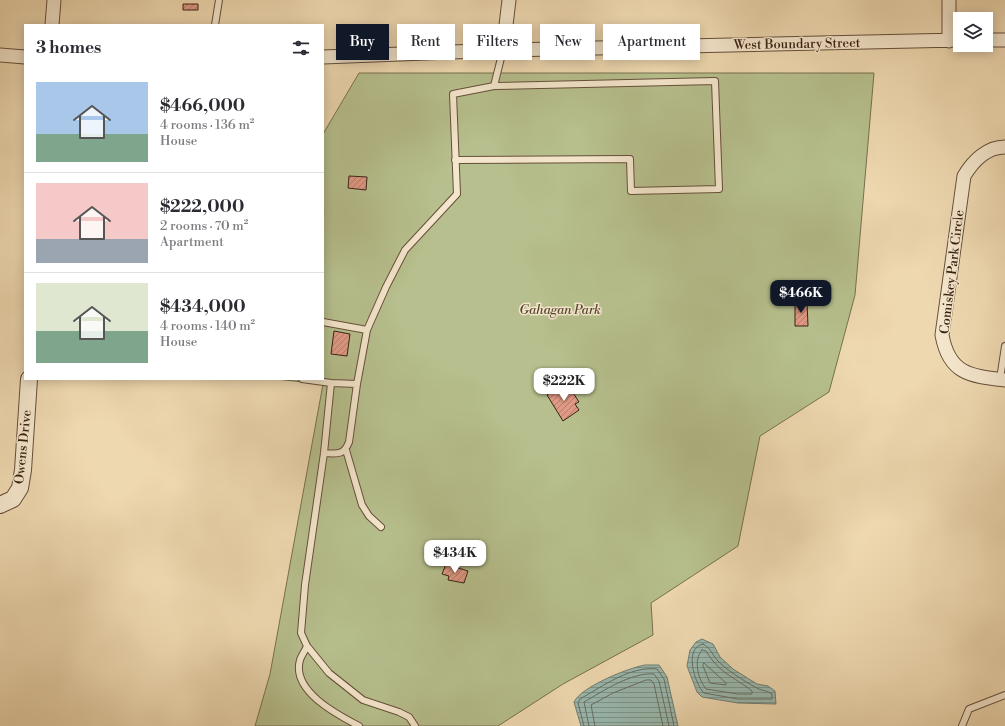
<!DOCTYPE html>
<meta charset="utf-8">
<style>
:root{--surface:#fff;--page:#f7f7f7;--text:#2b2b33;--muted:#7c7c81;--line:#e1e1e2;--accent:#111827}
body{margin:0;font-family:"Libre Bodoni",serif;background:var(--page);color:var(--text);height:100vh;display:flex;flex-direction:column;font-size:15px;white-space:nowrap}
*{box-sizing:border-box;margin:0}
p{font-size:13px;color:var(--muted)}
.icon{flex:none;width:22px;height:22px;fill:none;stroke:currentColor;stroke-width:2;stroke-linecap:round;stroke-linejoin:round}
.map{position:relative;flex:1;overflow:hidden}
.drawer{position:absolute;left:24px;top:24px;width:300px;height:356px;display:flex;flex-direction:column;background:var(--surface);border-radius:0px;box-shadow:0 2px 10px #0003}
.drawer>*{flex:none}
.banner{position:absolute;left:336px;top:24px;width:380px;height:36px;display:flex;gap:8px}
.fabs{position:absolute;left:953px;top:12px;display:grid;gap:8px}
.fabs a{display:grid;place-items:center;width:40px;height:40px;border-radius:0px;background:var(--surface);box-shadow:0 2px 10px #0003;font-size:20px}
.price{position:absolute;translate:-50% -34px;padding:0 9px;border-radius:8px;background:#fff;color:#222;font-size:13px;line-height:26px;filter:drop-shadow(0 1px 2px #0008)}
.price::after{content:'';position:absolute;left:50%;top:24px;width:12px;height:9px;margin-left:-6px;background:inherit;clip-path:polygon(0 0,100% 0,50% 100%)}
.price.current{background:var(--accent);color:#fff}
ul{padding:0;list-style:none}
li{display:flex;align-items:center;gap:12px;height:100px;padding:0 12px}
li+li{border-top:1px solid var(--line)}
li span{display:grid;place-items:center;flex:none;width:112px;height:80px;border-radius:0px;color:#555}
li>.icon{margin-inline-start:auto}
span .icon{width:48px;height:48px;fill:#fffc;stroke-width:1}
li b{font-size:17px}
h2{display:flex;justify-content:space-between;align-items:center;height:48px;padding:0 12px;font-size:17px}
.tag{padding:0 14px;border-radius:0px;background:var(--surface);box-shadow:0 2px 10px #0003;font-size:14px;line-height:36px}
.tag.current{background:var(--accent);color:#fff}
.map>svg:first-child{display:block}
</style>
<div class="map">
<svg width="1005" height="726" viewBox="0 0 1005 726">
<defs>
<pattern id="water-rules" width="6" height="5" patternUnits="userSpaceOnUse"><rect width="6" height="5" fill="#99b9af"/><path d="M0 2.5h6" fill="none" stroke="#7e968d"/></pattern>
<pattern id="building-hatch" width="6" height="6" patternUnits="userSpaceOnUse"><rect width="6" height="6" fill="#e09984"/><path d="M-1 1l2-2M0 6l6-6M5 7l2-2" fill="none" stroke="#b77c6b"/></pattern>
</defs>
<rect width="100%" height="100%" fill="#eed8b0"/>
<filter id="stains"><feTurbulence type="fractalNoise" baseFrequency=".005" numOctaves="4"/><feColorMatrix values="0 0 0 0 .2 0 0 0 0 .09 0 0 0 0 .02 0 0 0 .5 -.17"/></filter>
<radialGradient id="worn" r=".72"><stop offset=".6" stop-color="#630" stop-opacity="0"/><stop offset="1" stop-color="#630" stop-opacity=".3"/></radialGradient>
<!-- green -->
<path fill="#b6bf8d" stroke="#777050" d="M 359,73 L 874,73 L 855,295 L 829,392 L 760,436 L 738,546 L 651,603 L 653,635 L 563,684 L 498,726 L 255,726 L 270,674 L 323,384 L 275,379 L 323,379 L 323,134 Z"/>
<!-- water -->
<path fill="url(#water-rules)" stroke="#727c71" d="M 702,639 L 713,644 L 720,657 L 733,669 L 757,684 L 768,686 L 775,691 L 776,704 L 738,703 L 702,697 L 697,692 L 687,666 L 690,650 L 696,642 Z
M 645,665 L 659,665 L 667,677 L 678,726 L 581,726 L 574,702 C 581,687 628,668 645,665 Z"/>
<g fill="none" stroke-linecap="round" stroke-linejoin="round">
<!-- shore -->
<path stroke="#686d62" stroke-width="1" d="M 703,644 C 711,648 711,653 717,660 C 725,669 744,681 755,687 C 761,691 766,690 772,694 L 772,699 L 738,699 L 704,693 C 695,684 683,648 703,644 Z
M 702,650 L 706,651 C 720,674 733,676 752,691 L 752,694 L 738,694 L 706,689 C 698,679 693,660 702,650 Z
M 704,663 L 726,683 L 726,685 L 710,683 L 703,666 Z
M 584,726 L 578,703 L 580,699 C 603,686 630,666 657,669 L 664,679 L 674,726
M 589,726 L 584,702 C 603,691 632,672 654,674 L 659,681 L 669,726
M 595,726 L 591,705 L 613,693 L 646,680 L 651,680 L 654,684 L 663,726"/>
</g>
<!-- building -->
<path fill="url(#building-hatch)" stroke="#382114" d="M 183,4 L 198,4 L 198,10 L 183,10 Z
M 349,176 L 367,177 L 366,190 L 348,188 Z
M 795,301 L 807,301 L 808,326 L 795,326 Z
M 334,331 L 350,334 L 347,356 L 331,354 Z
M 562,385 L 566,390 L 570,388 L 579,402 L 575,404 L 579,410 L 563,421 L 547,395 Z
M 446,564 L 468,571 L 464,583 L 448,580 L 449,576 L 442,574 Z"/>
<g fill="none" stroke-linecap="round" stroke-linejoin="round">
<!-- service casing -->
<g stroke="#664f3b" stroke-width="8">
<path id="service" d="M 215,25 L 219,0
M 455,160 L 630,159 L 631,191 L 719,189 L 715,81 L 494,86
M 323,322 L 367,330
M 302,379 L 331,383
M 1000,379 L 1005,346
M 346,450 L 362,505 L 369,516 L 381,527
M 324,453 C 338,454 344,455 349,442 L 357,384
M 307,646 C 305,651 301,656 300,660 C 291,691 338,715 359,726
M 415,726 L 409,717 L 399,712 L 363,700 L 329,673 L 307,646 L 301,633 L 305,585 L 324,453 L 331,383 L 357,384 L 367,330 L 386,287 L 405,250 L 457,194 L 453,94 L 494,86 L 503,50
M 962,726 L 969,709 L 1005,695"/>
</g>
<!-- minor casing -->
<g stroke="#664f3b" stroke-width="15">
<path id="minor" d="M 949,0 L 949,41
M 52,25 L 54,0
M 986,40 L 1005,40
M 503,50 L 509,0
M 0,55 L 25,57
M 323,57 L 503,50 L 960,40
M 1005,147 C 987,147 973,161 964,176 L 942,335 C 949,374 970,376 1005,380"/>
</g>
<!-- tertiary casing -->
<g stroke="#664f3b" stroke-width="18">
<path id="tertiary" d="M 0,505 L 13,499 L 20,488 L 23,470 L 29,379"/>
</g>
<!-- service -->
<use href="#service" stroke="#f4e6cc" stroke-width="6"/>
<!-- minor -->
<use href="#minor" stroke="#f4e6cc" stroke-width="13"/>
<!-- tertiary -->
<use href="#tertiary" stroke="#f4e6cc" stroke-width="16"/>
</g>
<g text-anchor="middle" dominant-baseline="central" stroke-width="3" stroke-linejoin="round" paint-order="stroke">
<!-- street labels -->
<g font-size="13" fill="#382114" stroke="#f4e6cc">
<text transform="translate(797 44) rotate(-1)">West Boundary Street</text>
<text transform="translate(952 272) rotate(-83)">Comiskey Park Circle</text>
<text transform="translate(23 447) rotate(-84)">Owens Drive</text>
</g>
<!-- park labels -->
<g font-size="13" font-style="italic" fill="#584832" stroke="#f4e6cc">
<text x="560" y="310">Gahagan Park</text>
</g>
</g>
<rect width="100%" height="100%" filter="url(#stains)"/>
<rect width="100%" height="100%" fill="url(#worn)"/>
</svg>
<div class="fabs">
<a><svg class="icon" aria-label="layers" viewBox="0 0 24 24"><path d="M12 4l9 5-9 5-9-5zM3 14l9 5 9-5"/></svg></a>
</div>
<b class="price current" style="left:801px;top:314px">$466K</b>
<b class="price" style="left:564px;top:402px">$222K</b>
<b class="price" style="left:455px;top:574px">$434K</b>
<div class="banner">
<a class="tag current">Buy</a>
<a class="tag">Rent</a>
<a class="tag">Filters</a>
<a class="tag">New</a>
<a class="tag">Apartment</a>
</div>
<section class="drawer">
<h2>3 homes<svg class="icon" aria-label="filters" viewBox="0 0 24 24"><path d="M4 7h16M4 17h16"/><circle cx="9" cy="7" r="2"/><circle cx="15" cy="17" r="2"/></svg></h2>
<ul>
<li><span style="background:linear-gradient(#a9c7e8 65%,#7fa58c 0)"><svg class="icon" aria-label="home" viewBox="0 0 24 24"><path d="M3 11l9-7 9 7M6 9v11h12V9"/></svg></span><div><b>$466,000</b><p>4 rooms · 136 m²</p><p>House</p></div></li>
<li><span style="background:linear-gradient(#f6c9c9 70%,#9aa5b1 0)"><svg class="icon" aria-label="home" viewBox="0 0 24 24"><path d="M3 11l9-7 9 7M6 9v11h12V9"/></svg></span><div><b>$222,000</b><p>2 rooms · 70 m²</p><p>Apartment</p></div></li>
<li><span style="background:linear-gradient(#dfe7d0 60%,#7fa58c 0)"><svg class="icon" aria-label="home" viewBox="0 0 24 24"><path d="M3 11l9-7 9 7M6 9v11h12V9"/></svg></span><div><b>$434,000</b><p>4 rooms · 140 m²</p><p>House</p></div></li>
</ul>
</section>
</div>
